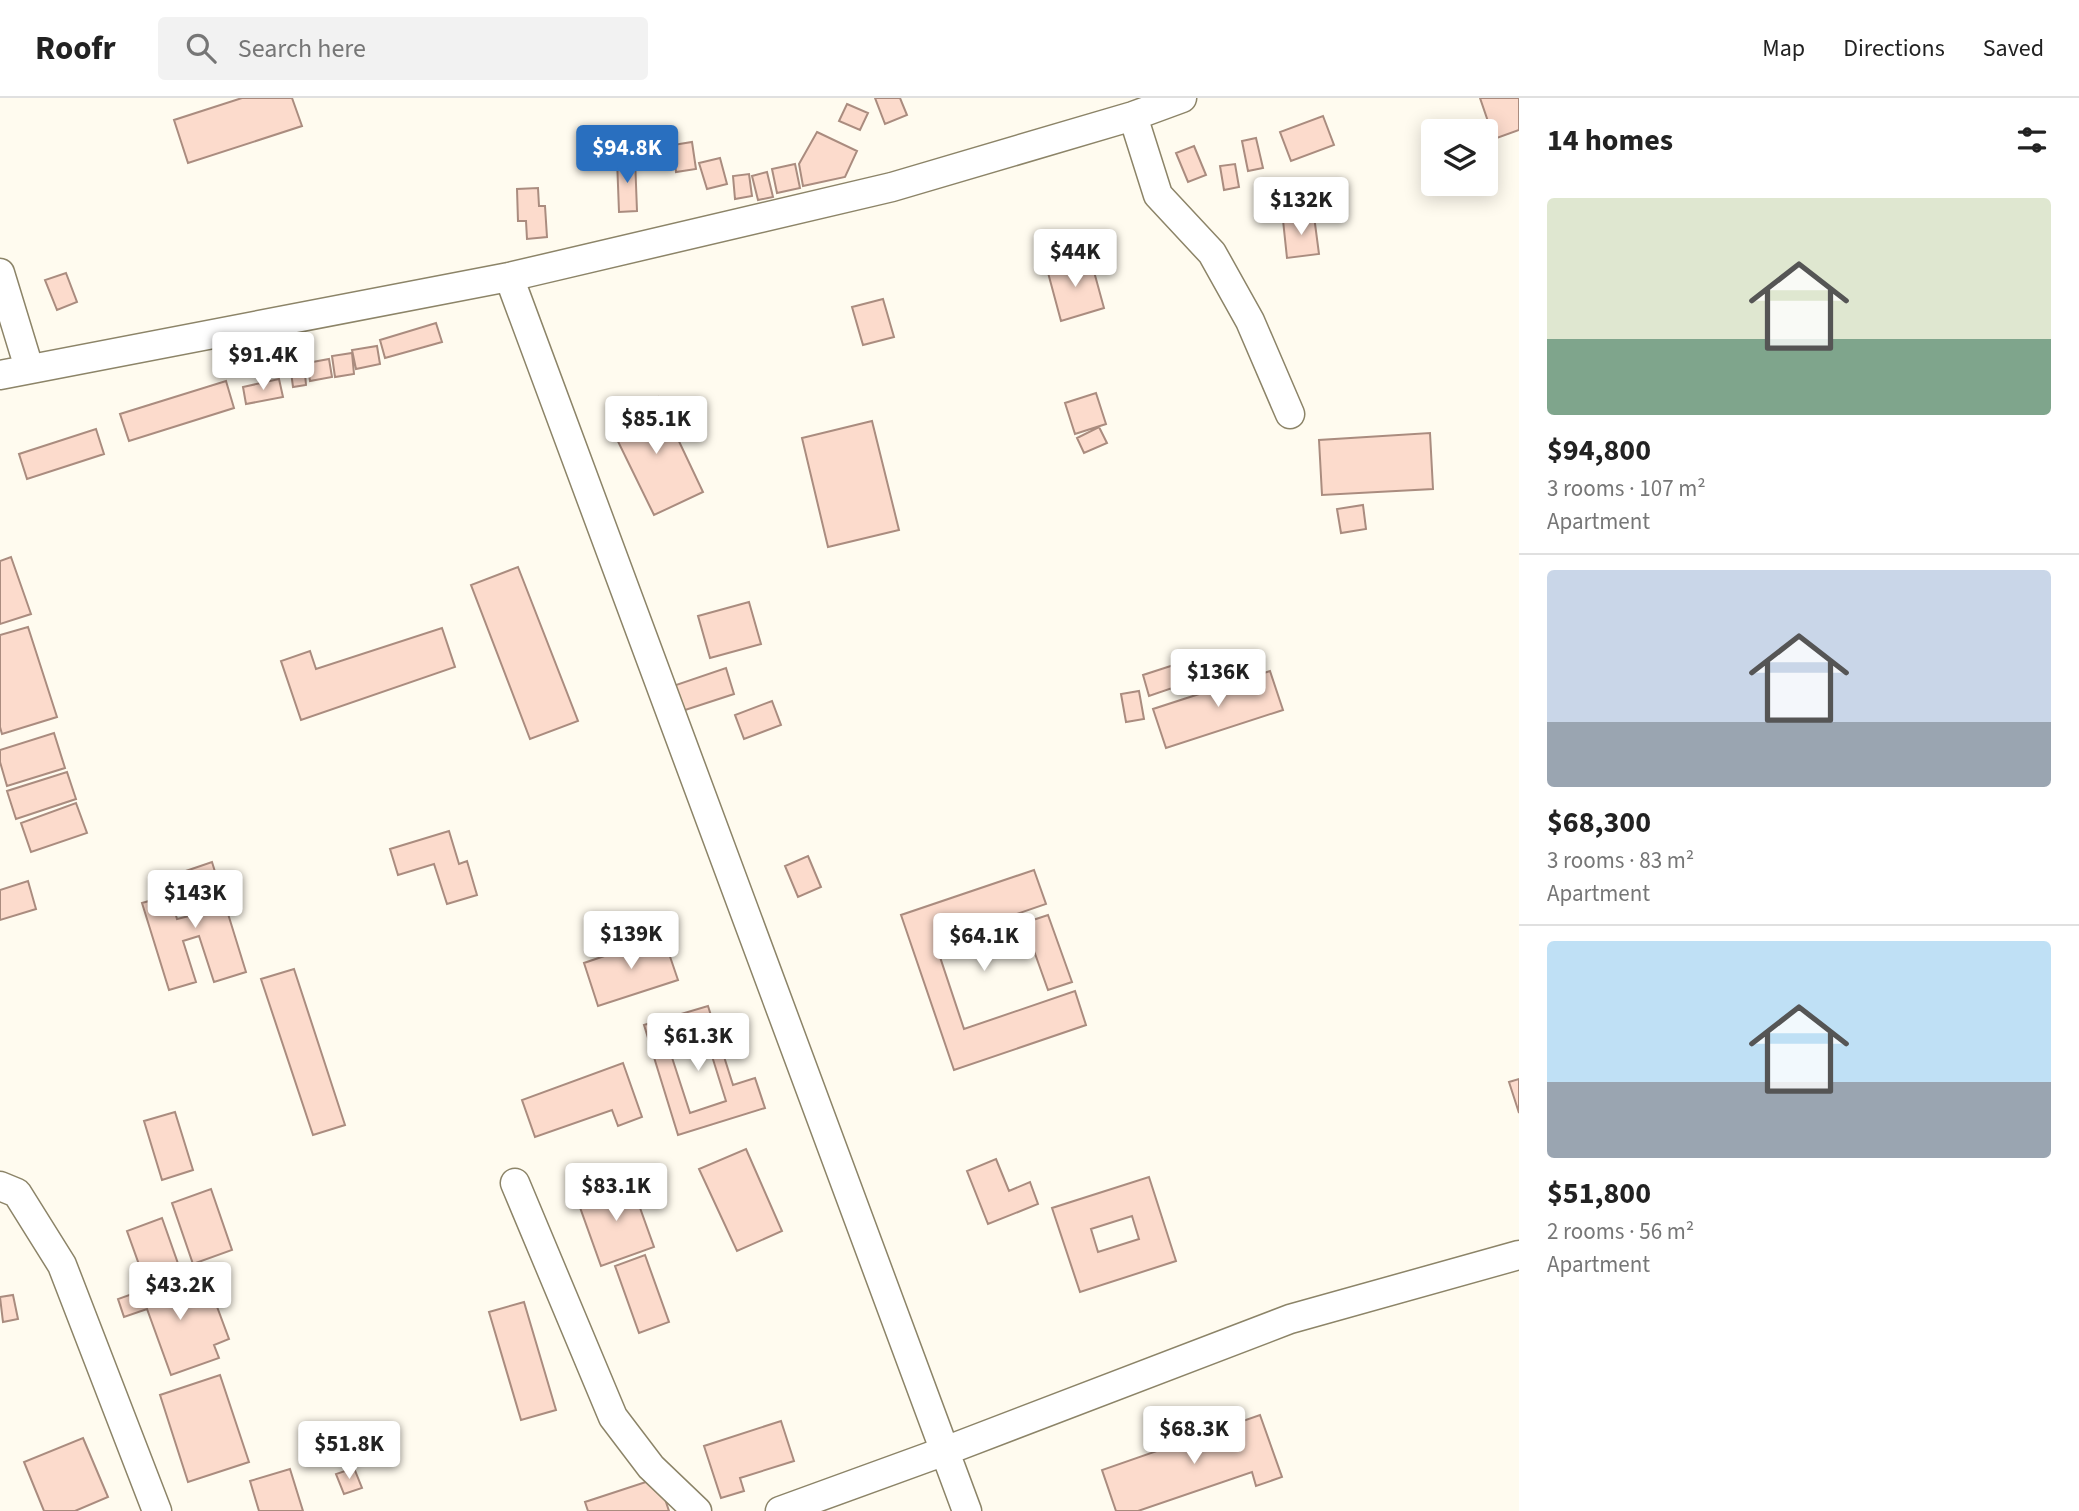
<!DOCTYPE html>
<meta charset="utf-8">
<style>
:root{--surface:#fff;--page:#f2f2f2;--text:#222;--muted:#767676;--line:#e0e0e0;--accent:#296fbf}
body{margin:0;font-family:"Source Sans 3",sans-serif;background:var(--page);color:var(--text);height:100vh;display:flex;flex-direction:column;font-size:26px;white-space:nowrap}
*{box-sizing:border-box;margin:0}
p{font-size:23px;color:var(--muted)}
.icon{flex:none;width:38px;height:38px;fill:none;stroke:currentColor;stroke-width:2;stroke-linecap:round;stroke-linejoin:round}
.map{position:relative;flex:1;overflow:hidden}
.side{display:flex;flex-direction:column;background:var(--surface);width:560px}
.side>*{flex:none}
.buttons{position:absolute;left:1421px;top:21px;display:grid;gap:14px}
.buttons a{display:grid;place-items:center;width:77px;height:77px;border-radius:7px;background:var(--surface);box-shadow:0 4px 18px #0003;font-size:35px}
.price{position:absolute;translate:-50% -60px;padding:0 16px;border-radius:7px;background:#fff;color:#222;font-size:23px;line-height:46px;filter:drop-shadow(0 2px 4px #0008)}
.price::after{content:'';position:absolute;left:50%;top:42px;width:21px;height:16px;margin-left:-10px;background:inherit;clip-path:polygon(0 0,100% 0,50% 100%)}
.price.current{background:var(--accent);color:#fff}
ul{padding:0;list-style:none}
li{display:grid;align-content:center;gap:14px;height:371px;padding:0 28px}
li+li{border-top:2px solid var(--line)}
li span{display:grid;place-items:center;height:217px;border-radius:7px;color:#555}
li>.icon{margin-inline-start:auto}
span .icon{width:126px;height:126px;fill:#fffc;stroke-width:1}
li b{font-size:30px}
h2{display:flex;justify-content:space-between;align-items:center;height:84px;padding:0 28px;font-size:30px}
header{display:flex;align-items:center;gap:42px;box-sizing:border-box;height:98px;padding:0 35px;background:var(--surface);border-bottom:2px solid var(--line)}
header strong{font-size:33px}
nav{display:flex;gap:38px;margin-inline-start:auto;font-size:24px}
.search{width:490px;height:63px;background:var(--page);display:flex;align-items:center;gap:18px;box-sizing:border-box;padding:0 24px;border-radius:7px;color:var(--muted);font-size:26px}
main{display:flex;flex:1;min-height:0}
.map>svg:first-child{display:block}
</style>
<header>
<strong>Roofr</strong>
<div class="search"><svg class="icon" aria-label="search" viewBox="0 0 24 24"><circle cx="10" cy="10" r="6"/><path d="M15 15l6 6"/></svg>Search here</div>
<nav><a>Map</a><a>Directions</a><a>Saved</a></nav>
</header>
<main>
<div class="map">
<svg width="1519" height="1413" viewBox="0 0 1519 1413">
<rect width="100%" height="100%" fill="#fffbef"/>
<!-- building -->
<path fill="#fcdbcc" stroke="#aa8c7f" stroke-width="2" fill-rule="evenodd" d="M 242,0 L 292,0 L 302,28 L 188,65 L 174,22 Z
M 875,0 L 900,0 L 907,17 L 885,26 Z
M 1480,0 L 1519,0 L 1519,32 L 1494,41 Z
M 847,6 L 868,15 L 860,32 L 839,23 Z
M 1323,18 L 1334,47 L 1291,63 L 1280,34 Z
M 817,34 L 857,53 L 845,79 L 803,88 L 799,66 Z
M 666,39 L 669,59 L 644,62 L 642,43 Z
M 1256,40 L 1263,70 L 1248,73 L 1242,43 Z
M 692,44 L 696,71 L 676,74 L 673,47 Z
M 1194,48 L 1206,77 L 1188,84 L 1176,55 Z
M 635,60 L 637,113 L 619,114 L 617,61 Z
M 720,60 L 727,86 L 707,91 L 699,65 Z
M 795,66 L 800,90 L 777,95 L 772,71 Z
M 1235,66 L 1239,89 L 1224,92 L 1220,68 Z
M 767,74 L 773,99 L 758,102 L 752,78 Z
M 749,76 L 752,98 L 735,101 L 733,78 Z
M 538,90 L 539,108 L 545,108 L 547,139 L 527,141 L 526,123 L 518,123 L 517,91 Z
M 1314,118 L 1319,156 L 1287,160 L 1283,122 Z
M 1090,159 L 1104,210 L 1061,223 L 1047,171 Z
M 66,175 L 77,204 L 57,212 L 45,182 Z
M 883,201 L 894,239 L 863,247 L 852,209 Z
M 436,225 L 442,244 L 385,260 L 380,242 Z
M 377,248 L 380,266 L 356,271 L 352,252 Z
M 352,255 L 354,276 L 335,279 L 332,258 Z
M 329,261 L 332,279 L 310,283 L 307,265 Z
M 304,264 L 306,287 L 293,289 L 290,266 Z
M 279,281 L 283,299 L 246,306 L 243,289 Z
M 226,283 L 234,310 L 129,343 L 120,316 Z
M 1096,295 L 1106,326 L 1075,336 L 1065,305 Z
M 658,299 L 703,394 L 654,417 L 608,323 Z
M 872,323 L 899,432 L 828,449 L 802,340 Z
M 1099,329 L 1107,345 L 1084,355 L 1077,340 Z
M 96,331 L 104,356 L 27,381 L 19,356 Z
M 1430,335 L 1433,391 L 1322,397 L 1319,342 Z
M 1363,407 L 1366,431 L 1341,435 L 1337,411 Z
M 11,459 L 31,516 L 0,526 L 0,463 Z
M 518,469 L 578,623 L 530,641 L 471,487 Z
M 749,504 L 761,546 L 710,560 L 698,518 Z
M 28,529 L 57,619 L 2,636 L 0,629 L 0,537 Z
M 442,530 L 455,569 L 301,622 L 281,563 L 310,553 L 316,571 Z
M 1183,564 L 1190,584 L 1149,598 L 1143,577 Z
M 726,570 L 734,596 L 679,614 L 670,589 Z
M 1270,573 L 1283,612 L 1166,650 L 1153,611 Z
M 1139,593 L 1144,621 L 1126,624 L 1121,596 Z
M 772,603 L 781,627 L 744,641 L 735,617 Z
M 54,635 L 65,670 L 7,688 L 0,664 L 0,652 Z
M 67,674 L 76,701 L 16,721 L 7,693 Z
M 76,705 L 87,735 L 31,754 L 21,725 Z
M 449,733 L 459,766 L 467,763 L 477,797 L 447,806 L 434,766 L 398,777 L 390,751 Z
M 808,758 L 821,789 L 798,799 L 785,768 Z
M 212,764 L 246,874 L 214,884 L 199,838 L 183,843 L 196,884 L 169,892 L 142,805 L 170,797 L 177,821 L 193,817 L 180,775 Z
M 1034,772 L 1046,806 L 935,844 L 964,931 L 1075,893 L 1086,927 L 954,972 L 901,817 Z
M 28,783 L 36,811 L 0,822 L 0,792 Z
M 1048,817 L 1072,884 L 1048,892 L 1024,825 Z
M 663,838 L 678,882 L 598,908 L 584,865 Z
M 294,871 L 345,1027 L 313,1037 L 261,881 Z
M 708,908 L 733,987 L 755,980 L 765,1010 L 678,1037 L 644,927 ZM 702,926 L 726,1003 L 690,1015 L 665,938 Z
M 623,965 L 642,1019 L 618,1028 L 612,1012 L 535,1039 L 522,1002 Z
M 1519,981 L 1519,1015 L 1509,984 Z
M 175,1014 L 193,1072 L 162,1082 L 144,1023 Z
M 746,1051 L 782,1133 L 737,1153 L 699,1071 Z
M 996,1061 L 1009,1093 L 1030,1084 L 1038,1106 L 988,1126 L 967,1073 Z
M 1149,1079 L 1176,1163 L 1080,1194 L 1052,1110 ZM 1132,1118 L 1139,1141 L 1098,1154 L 1091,1131 Z
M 630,1082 L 654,1149 L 601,1168 L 577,1101 Z
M 211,1091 L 232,1152 L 193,1166 L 172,1105 Z
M 162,1120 L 181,1174 L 146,1186 L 127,1133 Z
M 645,1157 L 669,1224 L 639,1235 L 615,1168 Z
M 188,1176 L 198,1203 L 213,1198 L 229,1241 L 214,1247 L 219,1260 L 171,1277 L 147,1211 L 124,1219 L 118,1201 Z
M 13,1197 L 18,1221 L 3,1224 L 0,1199 Z
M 524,1204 L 556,1312 L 521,1322 L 489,1214 Z
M 220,1277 L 249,1364 L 188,1384 L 160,1297 Z
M 1260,1317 L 1282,1379 L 1256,1388 L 1252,1374 L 1138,1413 L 1116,1413 L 1102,1372 Z
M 781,1323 L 794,1363 L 740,1380 L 744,1393 L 721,1400 L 704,1348 Z
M 83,1340 L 108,1399 L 75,1413 L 44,1413 L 24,1364 Z
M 354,1370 L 362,1390 L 344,1396 L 336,1376 Z
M 290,1371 L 303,1413 L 259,1413 L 250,1383 Z
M 658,1380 L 669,1413 L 588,1413 L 585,1404 Z"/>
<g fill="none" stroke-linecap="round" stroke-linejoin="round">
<!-- street casing -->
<g stroke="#8c8468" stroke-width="31">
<path id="street" d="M 1133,18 L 1158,97 L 1212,155 L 1250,223 L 1290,316
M 0,175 L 29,270
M 509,179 L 967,1413
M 0,277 L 509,179 L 892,89 L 1133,18 L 1182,0
M 515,1085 L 613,1319 L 651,1369 L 697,1413
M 0,1088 L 17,1095 L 62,1167 L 157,1413
M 780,1413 L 945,1353 L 1290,1221 L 1519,1157"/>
</g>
<!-- street -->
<use href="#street" stroke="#fff" stroke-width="28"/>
</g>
</svg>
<div class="buttons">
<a><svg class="icon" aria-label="layers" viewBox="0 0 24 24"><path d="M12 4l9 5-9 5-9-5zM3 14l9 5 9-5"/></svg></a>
</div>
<b class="price current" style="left:627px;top:87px">$94.8K</b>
<b class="price" style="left:1301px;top:139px">$132K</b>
<b class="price" style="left:1075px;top:191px">$44K</b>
<b class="price" style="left:263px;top:294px">$91.4K</b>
<b class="price" style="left:656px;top:358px">$85.1K</b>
<b class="price" style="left:1218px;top:611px">$136K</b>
<b class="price" style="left:195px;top:832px">$143K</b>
<b class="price" style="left:631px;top:873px">$139K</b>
<b class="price" style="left:984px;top:875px">$64.1K</b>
<b class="price" style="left:698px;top:975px">$61.3K</b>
<b class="price" style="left:616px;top:1125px">$83.1K</b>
<b class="price" style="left:180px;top:1224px">$43.2K</b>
<b class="price" style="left:1194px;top:1368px">$68.3K</b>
<b class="price" style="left:349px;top:1383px">$51.8K</b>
</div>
<section class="side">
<h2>14 homes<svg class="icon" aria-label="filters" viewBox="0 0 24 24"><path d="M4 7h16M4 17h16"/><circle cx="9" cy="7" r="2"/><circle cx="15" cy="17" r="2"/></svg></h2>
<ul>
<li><span style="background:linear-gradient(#dfe7d0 65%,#7fa58c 0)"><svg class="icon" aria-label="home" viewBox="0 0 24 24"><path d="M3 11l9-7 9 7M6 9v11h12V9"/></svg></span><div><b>$94,800</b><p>3 rooms · 107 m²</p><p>Apartment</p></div></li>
<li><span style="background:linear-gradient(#c9d6e8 70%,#9aa5b1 0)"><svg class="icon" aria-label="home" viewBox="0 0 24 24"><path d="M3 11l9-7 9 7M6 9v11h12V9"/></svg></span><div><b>$68,300</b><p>3 rooms · 83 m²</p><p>Apartment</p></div></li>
<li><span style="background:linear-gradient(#bfe0f5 65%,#9aa5b1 0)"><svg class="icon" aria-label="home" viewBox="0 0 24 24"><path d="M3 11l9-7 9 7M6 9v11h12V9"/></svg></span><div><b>$51,800</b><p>2 rooms · 56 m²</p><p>Apartment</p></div></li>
</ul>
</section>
</main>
